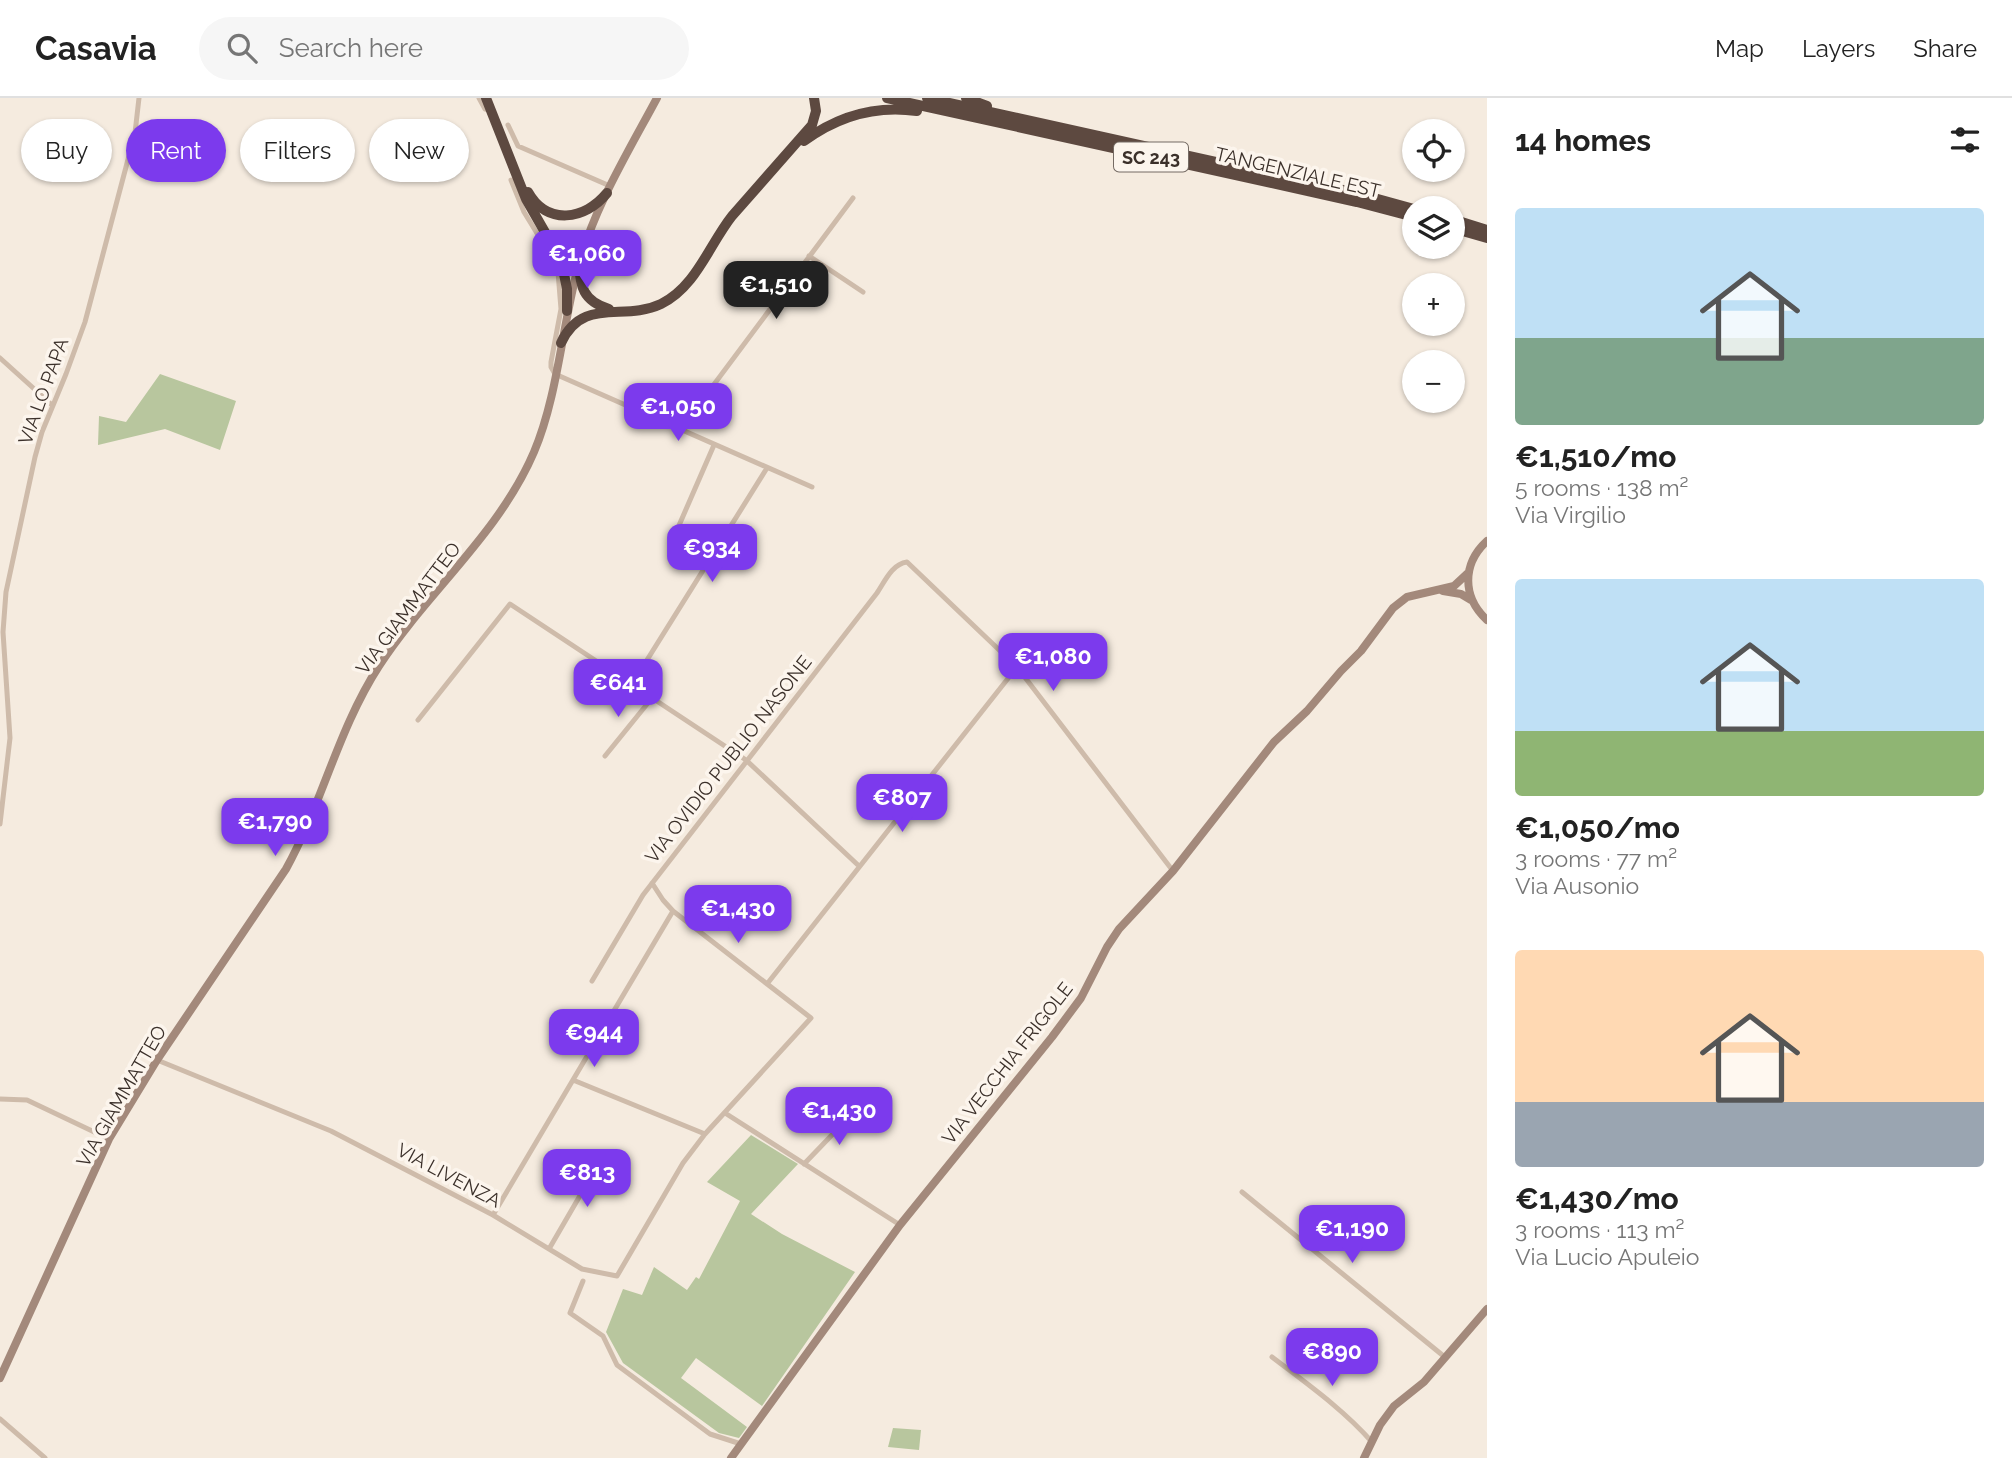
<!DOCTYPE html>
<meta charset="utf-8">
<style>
:root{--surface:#fff;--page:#f6f6f6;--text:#222;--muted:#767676;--line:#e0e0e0;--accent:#7c3aed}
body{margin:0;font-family:Raleway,sans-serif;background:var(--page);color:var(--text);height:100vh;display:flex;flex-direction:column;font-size:26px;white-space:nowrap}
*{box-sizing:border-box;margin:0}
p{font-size:23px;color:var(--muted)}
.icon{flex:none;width:38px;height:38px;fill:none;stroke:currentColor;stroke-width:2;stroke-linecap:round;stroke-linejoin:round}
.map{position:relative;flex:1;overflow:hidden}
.details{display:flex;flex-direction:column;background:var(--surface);width:525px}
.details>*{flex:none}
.banner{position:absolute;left:21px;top:21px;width:665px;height:63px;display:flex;gap:14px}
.buttons{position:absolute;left:1402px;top:21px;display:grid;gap:14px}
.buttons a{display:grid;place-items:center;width:63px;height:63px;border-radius:50%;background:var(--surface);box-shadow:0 2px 5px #0004;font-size:35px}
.price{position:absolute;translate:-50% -60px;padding:0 16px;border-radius:14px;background:var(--accent);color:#fff;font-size:23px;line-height:46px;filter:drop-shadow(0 2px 4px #0008)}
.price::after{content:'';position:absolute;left:50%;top:42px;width:21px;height:16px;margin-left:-10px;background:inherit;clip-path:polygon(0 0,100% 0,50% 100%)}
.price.active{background:#222;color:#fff}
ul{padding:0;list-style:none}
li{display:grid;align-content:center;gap:14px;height:371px;padding:0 28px}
li span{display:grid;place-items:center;height:217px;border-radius:7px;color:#555}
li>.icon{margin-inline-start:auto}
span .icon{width:126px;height:126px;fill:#fffc;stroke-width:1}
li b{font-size:30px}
h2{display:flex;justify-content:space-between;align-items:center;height:84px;padding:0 28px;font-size:30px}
.tag{padding:0 24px;border-radius:32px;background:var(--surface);box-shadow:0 2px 5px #0004;font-size:24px;line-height:63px}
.tag.active{background:var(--accent);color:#fff}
header{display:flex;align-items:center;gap:42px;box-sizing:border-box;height:98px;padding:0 35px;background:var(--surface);border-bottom:2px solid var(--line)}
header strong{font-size:33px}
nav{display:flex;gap:38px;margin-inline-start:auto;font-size:24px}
.search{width:490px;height:63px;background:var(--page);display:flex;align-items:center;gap:18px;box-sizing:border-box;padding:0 24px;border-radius:38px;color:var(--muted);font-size:26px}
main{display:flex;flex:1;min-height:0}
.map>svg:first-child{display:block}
</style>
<header>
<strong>Casavia</strong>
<div class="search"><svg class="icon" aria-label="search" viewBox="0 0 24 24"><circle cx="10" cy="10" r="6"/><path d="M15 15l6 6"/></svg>Search here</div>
<nav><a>Map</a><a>Layers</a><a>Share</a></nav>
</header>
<main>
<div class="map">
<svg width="1487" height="1360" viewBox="0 0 1487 1360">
<rect width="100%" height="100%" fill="#f5ebdf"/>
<!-- green -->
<path fill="#b8c69e" d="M 160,276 L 236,303 L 220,352 L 165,331 L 98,347 L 99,318 L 126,324 Z
M 751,1037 L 798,1066 L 751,1116 L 782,1136 L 855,1174 L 762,1308 L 696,1260 L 681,1280 L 747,1329 L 739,1340 L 719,1335 L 623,1265 L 606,1234 L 623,1191 L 642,1197 L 654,1169 L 687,1192 L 696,1179 L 699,1181 L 740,1103 L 707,1084 Z
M 893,1330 L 921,1332 L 919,1352 L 888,1349 Z"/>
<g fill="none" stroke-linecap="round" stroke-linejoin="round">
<!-- street -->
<path stroke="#cebbaa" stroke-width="5" d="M 479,0 L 485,11 L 489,12
M 508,27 L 518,48 L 610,88
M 511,82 L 524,114 L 549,155 L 558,174 L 561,211 L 551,264 L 551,269 L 555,276 L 812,389
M 809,158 L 863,194
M 0,260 L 52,307
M 680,332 L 853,100
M 677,432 L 714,347
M 632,586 L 767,370
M 418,622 L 510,506 L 746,662 L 859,768
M 605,658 L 652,600
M 0,726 L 10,640 L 3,534 L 6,494 L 35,359 L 42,334 L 66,276 L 85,224 L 135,35 L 139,0
M 592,883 L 643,797 L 877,495 C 885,483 892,466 907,464 L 1017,569 L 1173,773
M 767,886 L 1017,569
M 157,962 L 331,1033 L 493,1117 L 582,1171 L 617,1178 L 683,1065 L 705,1036 L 811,920 L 673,813 L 663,802 L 652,785
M 573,982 L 705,1036
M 0,1001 L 27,1002 L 109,1041
M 725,1015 L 900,1127
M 804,1066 L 854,1014
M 1242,1094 L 1446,1260
M 493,1117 L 673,813
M 549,1151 L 603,1058
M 583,1183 L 570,1215 L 603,1238 L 617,1267 L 710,1336 L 741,1346
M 1272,1259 C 1306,1285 1343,1311 1372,1344
M 0,1321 L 45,1360"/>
<!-- secondary -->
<path stroke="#a3897b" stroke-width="8" d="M 1487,443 C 1462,466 1462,499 1487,522
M 1443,493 L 1461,496 L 1471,502
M 0,1280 L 109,1041 L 157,962 L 286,771 C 322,706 338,631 379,568 C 427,494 499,436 534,354 C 557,300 562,231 577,173 C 593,111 627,56 657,0
M 731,1360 L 900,1127 L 1052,939 L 1081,900 L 1107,849 L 1119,831 L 1173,773 L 1274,644 L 1307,613 L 1341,573 L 1361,553 L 1393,510 L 1407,499 L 1454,488 L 1468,475
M 1364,1360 L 1380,1327 L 1394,1308 L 1424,1284 L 1487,1211"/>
<!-- highway -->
<path stroke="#5d4940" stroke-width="10" d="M 486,0 L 526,101 L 554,150 L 562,166 L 567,191 L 567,213
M 887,0 L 1357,104 L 1414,119
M 927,0 L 1356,95 L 1414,111
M 966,0 L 987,8
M 804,43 C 838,18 875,7 917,13
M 528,94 C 547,128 585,122 607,95
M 1452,121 L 1487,132
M 1452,130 L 1487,140
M 579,164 C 580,189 583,203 609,211
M 561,245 C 583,198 623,224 661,206 C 696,189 709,147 732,118 L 812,27 L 816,13 L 814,0"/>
</g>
<g text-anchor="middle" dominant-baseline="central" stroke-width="7" stroke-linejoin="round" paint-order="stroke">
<!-- shield labels -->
<rect fill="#fcf5ed" stroke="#756b64" stroke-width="2" x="1114" y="44.5" width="74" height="29" rx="5"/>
<g font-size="18" font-weight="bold" fill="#3b302a">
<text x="1151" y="59">SC 243</text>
</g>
<!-- street labels -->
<g font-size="19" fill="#3b302a" stroke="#fcf5ed">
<text transform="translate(1298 74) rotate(13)">TANGENZIALE EST</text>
<text transform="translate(43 293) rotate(-70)">VIA LO PAPA</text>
<text transform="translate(408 510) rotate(-53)">VIA GIAMMATTEO</text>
<text transform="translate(728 661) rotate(-52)">VIA OVIDIO PUBLIO NASONE</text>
<text transform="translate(1007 965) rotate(-52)">VIA VECCHIA FRIGOLE</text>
<text transform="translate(121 998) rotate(-60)">VIA GIAMMATTEO</text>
<text transform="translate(449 1077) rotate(28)">VIA LIVENZA</text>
</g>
</g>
</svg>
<div class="buttons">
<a><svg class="icon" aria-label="locate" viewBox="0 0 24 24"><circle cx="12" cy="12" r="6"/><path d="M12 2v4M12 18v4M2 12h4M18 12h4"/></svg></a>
<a><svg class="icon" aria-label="layers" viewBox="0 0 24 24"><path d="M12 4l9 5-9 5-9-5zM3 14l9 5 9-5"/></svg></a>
<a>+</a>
<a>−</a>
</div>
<b class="price" style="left:587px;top:192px">€1,060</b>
<b class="price active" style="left:776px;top:223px">€1,510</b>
<b class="price" style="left:678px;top:345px">€1,050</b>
<b class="price" style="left:712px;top:486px">€934</b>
<b class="price" style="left:1053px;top:595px">€1,080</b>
<b class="price" style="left:618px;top:621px">€641</b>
<b class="price" style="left:902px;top:736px">€807</b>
<b class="price" style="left:275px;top:760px">€1,790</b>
<b class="price" style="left:738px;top:847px">€1,430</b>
<b class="price" style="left:594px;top:971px">€944</b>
<b class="price" style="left:839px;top:1049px">€1,430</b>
<b class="price" style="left:587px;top:1111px">€813</b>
<b class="price" style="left:1352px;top:1167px">€1,190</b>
<b class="price" style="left:1332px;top:1290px">€890</b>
<div class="banner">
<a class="tag">Buy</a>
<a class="tag active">Rent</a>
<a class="tag">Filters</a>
<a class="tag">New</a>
</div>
</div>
<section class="details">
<h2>14 homes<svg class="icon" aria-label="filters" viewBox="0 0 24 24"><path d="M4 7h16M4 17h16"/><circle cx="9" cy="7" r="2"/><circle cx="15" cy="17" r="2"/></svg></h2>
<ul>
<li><span style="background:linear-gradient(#bfe0f5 60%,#7fa58c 0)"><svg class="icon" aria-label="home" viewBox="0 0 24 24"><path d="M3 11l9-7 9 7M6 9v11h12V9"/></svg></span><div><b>€1,510/mo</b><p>5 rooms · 138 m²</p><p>Via Virgilio</p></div></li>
<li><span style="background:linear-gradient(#bfe0f5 70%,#8fb573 0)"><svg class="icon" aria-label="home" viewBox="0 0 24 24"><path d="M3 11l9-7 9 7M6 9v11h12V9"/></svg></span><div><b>€1,050/mo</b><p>3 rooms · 77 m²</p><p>Via Ausonio</p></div></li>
<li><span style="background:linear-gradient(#ffd9b3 70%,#9aa5b1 0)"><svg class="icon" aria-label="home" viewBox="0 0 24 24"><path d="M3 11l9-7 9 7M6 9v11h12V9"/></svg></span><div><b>€1,430/mo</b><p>3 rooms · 113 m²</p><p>Via Lucio Apuleio</p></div></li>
</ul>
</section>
</main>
